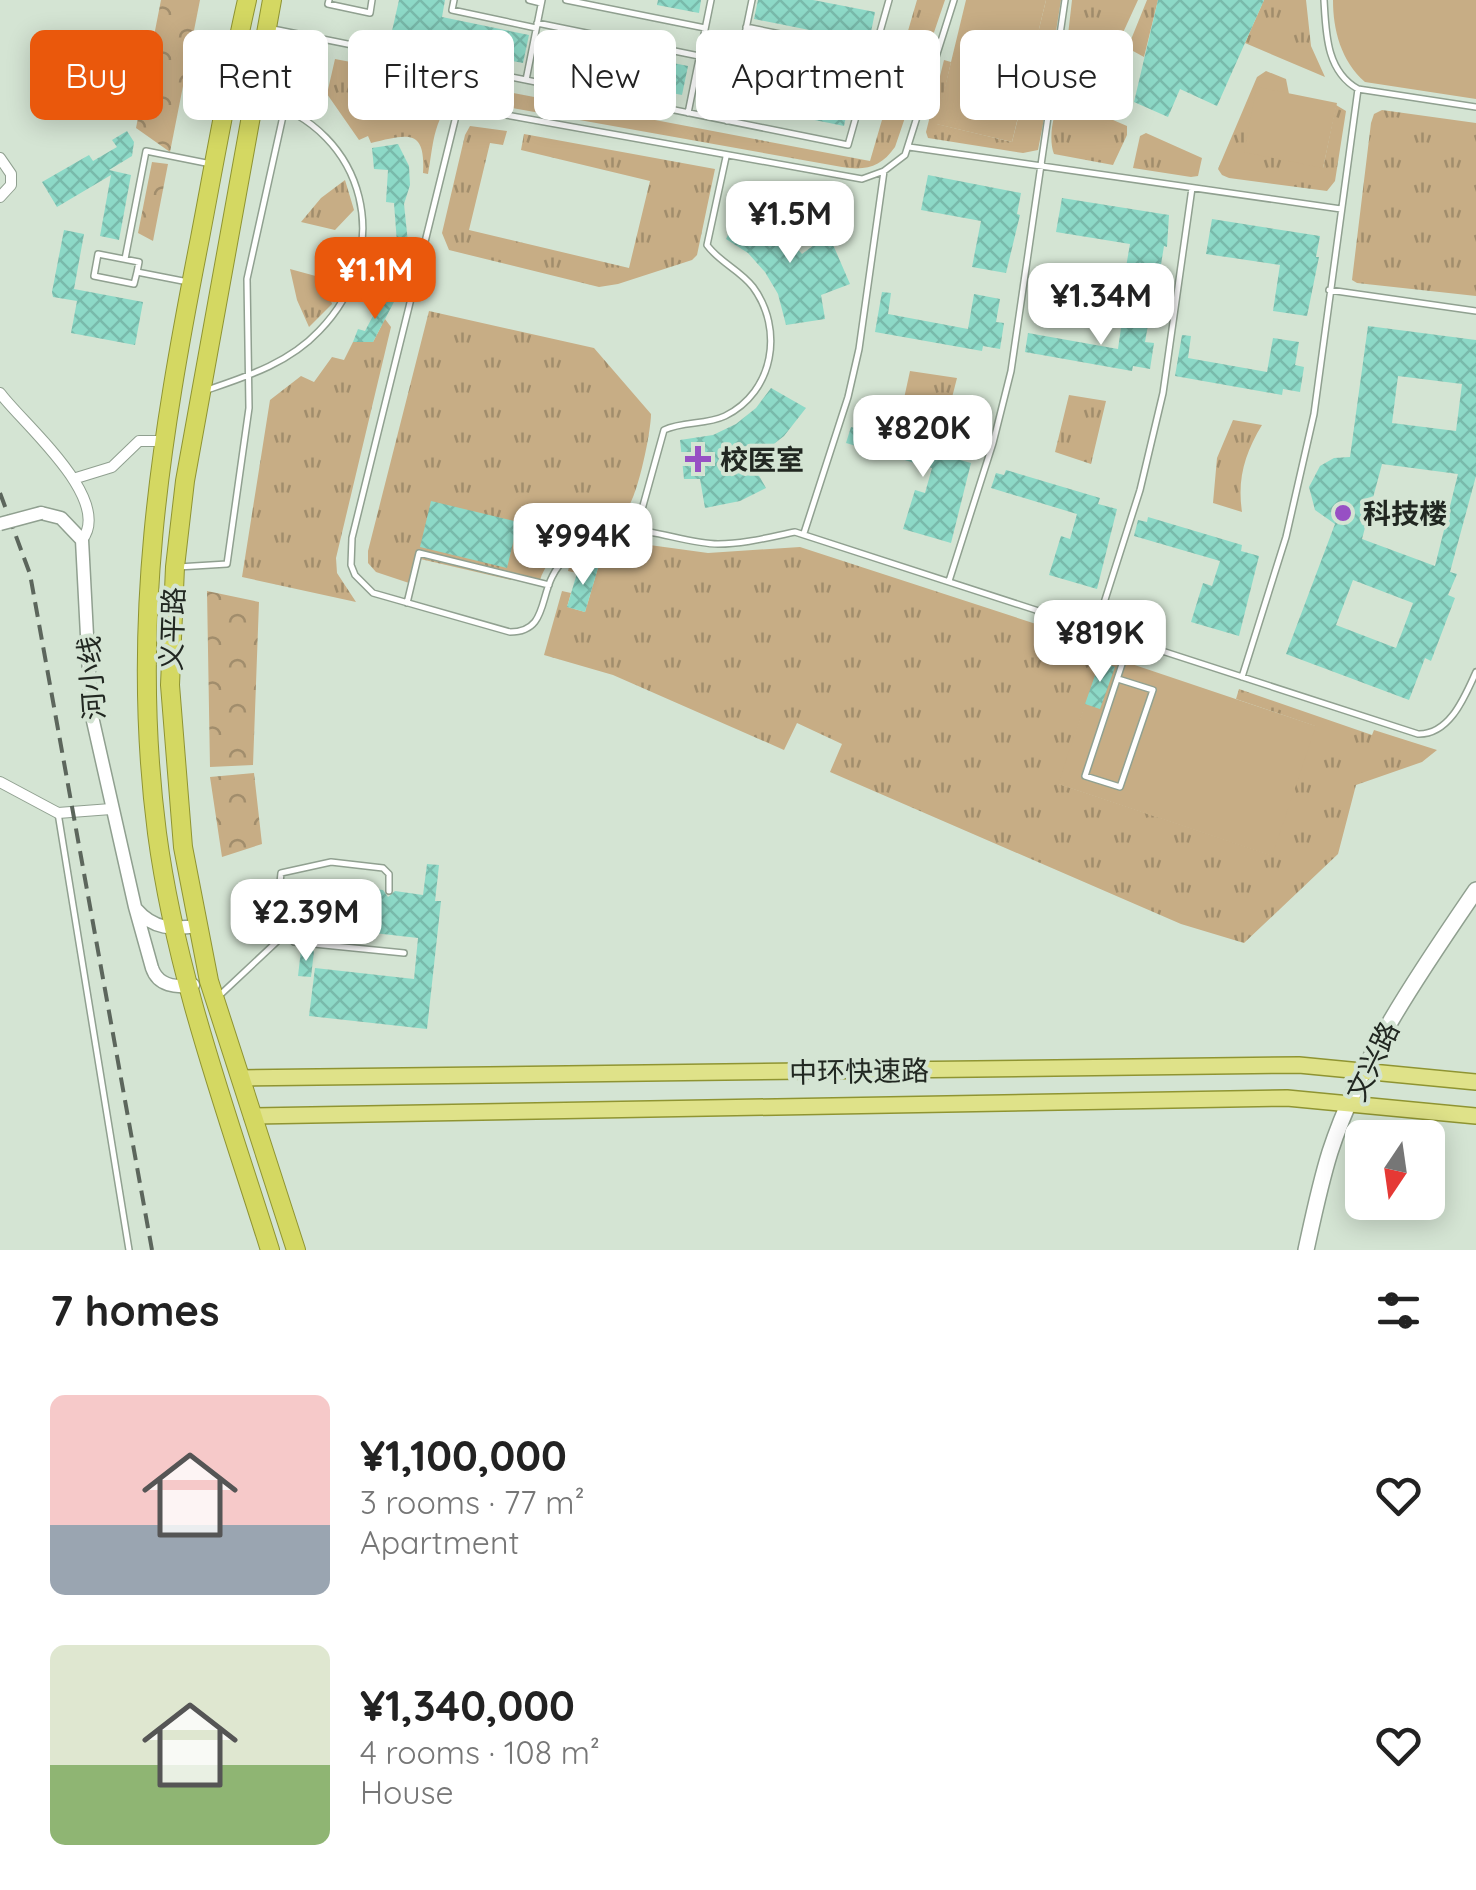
<!DOCTYPE html>
<meta charset="utf-8">
<style>
:root{--surface:#fff;--page:#f2f2f2;--text:#222;--muted:#767676;--accent:#ea580c}
body{margin:0;font-family:Quicksand,"Noto Sans SC",sans-serif;background:var(--page);color:var(--text);height:100vh;display:flex;flex-direction:column;font-size:38px;white-space:nowrap}
*{box-sizing:border-box;margin:0}
p{font-size:32px;color:var(--muted)}
.icon{flex:none;width:55px;height:55px;fill:none;stroke:currentColor;stroke-width:2;stroke-linecap:round;stroke-linejoin:round}
.map{position:relative;height:1250px;overflow:hidden}
.sheet{display:flex;flex-direction:column;background:var(--surface);flex:1}
.sheet>*{flex:none}
.top-card{position:absolute;left:30px;top:30px;width:1418px;height:90px;display:flex;gap:20px}
.needle{width:65px;rotate:193deg}
.controls{position:absolute;left:1345px;top:1120px;display:grid;gap:20px}
.controls a{display:grid;place-items:center;width:100px;height:100px;border-radius:15px;background:var(--surface);box-shadow:0 5px 25px #0003;font-size:50px}
.price{position:absolute;translate:-50% -85px;padding:0 22px;border-radius:20px;background:#fff;color:#222;font-size:32px;line-height:65px;filter:drop-shadow(0 2px 5px #0008)}
.price::after{content:'';position:absolute;left:50%;top:60px;width:30px;height:22px;margin-left:-15px;background:inherit;clip-path:polygon(0 0,100% 0,50% 100%)}
.price.selected{background:var(--accent);color:#fff}
ul{padding:0;list-style:none}
li{display:flex;align-items:center;gap:30px;height:250px;padding:0 50px}
li span{display:grid;place-items:center;flex:none;width:280px;height:200px;border-radius:15px;color:#555}
li>.icon{margin-inline-start:auto}
span .icon{width:120px;height:120px;fill:#fffc;stroke-width:1}
li b{font-size:42px}
h2{display:flex;justify-content:space-between;align-items:center;height:120px;padding:0 50px;font-size:42px}
.tag{padding:0 35px;border-radius:15px;background:var(--surface);box-shadow:0 5px 25px #0003;font-size:35px;line-height:90px}
.tag.selected{background:var(--accent);color:#fff}
.map>svg:first-child{display:block}
</style>
<div class="map">
<svg width="1476" height="1250" viewBox="0 0 1476 1250">
<defs>
<pattern id="grass-tufts" width="24" height="20" patternUnits="userSpaceOnUse" patternTransform="scale(2.5)"><rect width="24" height="20" fill="#c7ad85"/><path d="M3 7l-1-3M5 7V3M7 7l1-3M15 17l-1-3M17 17v-4M19 17l1-3" fill="none" stroke="#a18d6c"/></pattern>
<pattern id="forest-crowns" width="20" height="18" patternUnits="userSpaceOnUse" patternTransform="scale(2.5)"><rect width="20" height="18" fill="#c7ad85"/><path d="M2 6a3 3 0 1 1 6 0M12 15a3 3 0 1 1 6 0" fill="none" stroke="#a18d6c"/></pattern>
<pattern id="building-cross-hatch" width="8" height="8" patternUnits="userSpaceOnUse" patternTransform="scale(2.5)"><rect width="8" height="8" fill="#8dd9c7"/><path d="M0 0l8 8M0 8l8-8" fill="none" stroke="#79baab"/></pattern>
</defs>
<rect width="100%" height="100%" fill="#d4e4d3"/>
<!-- grass -->
<path fill="url(#grass-tufts)" d="M 917,0 L 945,0 L 895,147 C 881,167 866,171 842,167 L 462,99 C 433,106 433,150 428,174 L 423,173 C 426,127 406,135 371,143 L 368,136 L 359,140 L 327,94 L 335,59 L 870,161 Z
M 1046,0 L 1061,0 L 1047,88 L 1026,83 Z
M 1072,0 L 1138,0 L 1121,37 L 1095,46 L 1068,35 Z
M 1147,0 L 1158,0 L 1144,57 L 1133,51 L 1130,42 Z
M 1264,0 L 1306,0 L 1311,46 L 1325,77 L 1245,43 Z
M 944,60 L 951,62 L 937,124 L 1012,142 L 1024,94 L 1043,98 L 1047,103 L 1038,150 L 1023,153 L 928,138 L 926,132 Z
M 1266,71 L 1286,79 L 1289,94 L 1257,88 L 1323,168 L 1336,105 L 1346,111 L 1335,181 L 1327,191 L 1229,178 L 1222,175 L 1218,169 L 1257,77 Z
M 1062,98 L 1127,126 L 1127,135 L 1113,165 L 1054,154 C 1048,139 1053,111 1062,98 Z
M 1382,110 L 1476,123 L 1476,296 L 1357,283 L 1352,280 L 1371,123 L 1374,114 Z
M 470,126 L 507,131 L 503,145 L 490,143 L 469,230 L 629,268 L 650,181 L 521,150 L 524,134 L 715,169 L 697,255 L 692,260 L 618,284 L 599,287 L 449,250 L 442,233 L 465,135 Z
M 1146,133 L 1202,158 L 1198,176 L 1191,177 L 1133,168 L 1140,136 Z
M 345,180 L 354,210 L 335,230 L 301,222 L 321,198 Z
M 290,269 L 323,278 L 332,304 L 309,327 L 297,300 Z
M 429,311 L 594,348 L 651,414 C 651,432 637,502 624,513 C 615,519 604,518 594,523 C 572,535 548,556 540,580 L 514,573 L 511,580 L 416,558 L 409,583 L 376,572 L 368,563 L 368,551 Z
M 385,319 L 391,327 L 336,558 L 337,573 L 356,602 L 242,577 L 270,400 L 301,376 L 314,382 L 332,357 L 344,360 L 353,342 L 373,342 Z
M 910,371 L 957,378 L 947,417 L 903,403 Z
M 1069,395 L 1106,401 L 1091,464 L 1055,452 Z
M 1233,420 L 1262,425 C 1245,453 1237,479 1242,512 L 1213,503 L 1217,458 Z
M 613,540 L 708,553 L 800,547 L 1116,650 L 1114,658 L 1102,655 L 1059,784 L 1271,855 L 1315,726 L 1236,699 L 1239,689 L 1372,735 L 1374,730 L 1437,750 L 1422,762 L 1356,785 L 1338,854 L 1244,943 L 1181,924 L 830,772 L 842,744 L 797,723 L 784,750 L 613,675 L 544,655 L 562,591 L 571,593 L 567,607 L 585,612 L 598,568 L 580,563 L 577,573 L 568,571 L 569,567 L 603,542 Z"/>
<!-- forest -->
<path fill="url(#forest-crowns)" d="M 161,0 L 200,0 L 170,152 L 136,128 Z
M 152,162 L 168,164 L 153,241 L 138,233 Z
M 207,591 L 259,602 L 253,765 L 210,767 Z
M 254,773 L 262,844 L 222,857 L 210,777 Z"/>
<!-- pitch -->
<path fill="#c7ad85" d="M 966,0 L 1046,0 L 1012,142 L 936,124 Z
M 1333,0 L 1476,0 L 1476,99 L 1365,82 C 1341,61 1333,30 1333,0 Z
M 1257,87 L 1337,103 L 1323,168 L 1244,152 Z
M 1102,654 L 1316,726 L 1272,856 L 1058,784 Z"/>
<!-- building -->
<path fill="url(#building-cross-hatch)" fill-rule="evenodd" d="M 399,0 L 445,0 L 442,17 L 529,35 L 523,63 L 450,50 L 451,43 L 392,31 Z
M 658,0 L 701,0 L 699,13 L 657,5 Z
M 758,0 L 813,0 L 875,12 L 869,42 L 754,19 Z
M 1158,0 L 1264,0 L 1217,106 L 1180,89 L 1168,117 L 1134,102 Z
M 543,37 L 688,66 L 682,95 L 535,66 Z
M 743,75 L 850,97 L 844,126 L 737,104 Z
M 127,131 L 134,142 L 132,156 L 109,170 L 131,175 L 119,240 L 100,236 L 111,175 L 57,207 L 42,182 L 89,155 L 93,161 L 117,147 L 112,140 Z
M 398,144 L 409,166 L 410,185 L 404,204 L 408,243 L 397,243 L 394,203 L 386,202 L 388,170 L 374,169 L 372,148 Z
M 928,175 L 1021,193 L 1017,214 L 1020,215 L 1006,273 L 972,267 L 981,221 L 921,210 Z
M 1062,198 L 1169,215 L 1167,247 L 1164,246 L 1156,295 L 1122,290 L 1130,244 L 1056,232 Z
M 744,203 L 773,222 L 802,254 L 826,236 L 834,247 L 850,284 L 821,295 L 825,319 L 786,325 L 778,294 L 765,272 L 748,253 L 726,239 Z
M 1212,219 L 1320,236 L 1316,257 L 1319,257 L 1307,316 L 1273,311 L 1280,265 L 1206,254 Z
M 64,230 L 84,234 L 74,289 L 143,302 L 135,345 L 71,333 L 77,301 L 53,297 L 52,292 Z
M 882,292 L 891,293 L 888,314 L 968,329 L 974,294 L 1000,299 L 996,322 L 1004,323 L 1000,349 L 983,346 L 982,351 L 875,332 Z
M 384,295 L 395,300 L 373,342 L 353,342 L 358,329 L 365,331 Z
M 1123,314 L 1149,319 L 1145,342 L 1154,343 L 1150,369 L 1133,366 L 1132,371 L 1025,352 L 1028,333 L 1118,349 Z
M 1368,326 L 1476,340 L 1476,476 L 1450,572 L 1457,574 L 1448,595 L 1455,598 L 1431,661 L 1425,658 L 1409,700 L 1286,654 L 1335,524 L 1315,510 L 1309,487 L 1320,466 L 1334,458 L 1350,457 ZM 1398,376 L 1462,384 L 1456,431 L 1392,423 ZM 1382,464 L 1458,474 L 1435,566 L 1362,539 ZM 1353,580 L 1413,603 L 1396,648 L 1336,625 Z
M 1182,335 L 1191,336 L 1188,358 L 1267,372 L 1273,338 L 1299,342 L 1295,365 L 1304,367 L 1300,392 L 1283,389 L 1282,395 L 1175,376 Z
M 771,388 L 806,408 L 784,436 L 751,462 L 766,488 L 740,501 L 705,508 L 700,479 L 684,479 L 680,440 L 713,435 L 736,424 L 756,408 Z
M 861,424 L 955,452 L 953,458 L 971,463 L 951,543 L 903,529 L 915,490 L 925,493 L 932,468 L 846,443 L 851,427 L 859,429 Z
M 1006,470 L 1100,498 L 1098,504 L 1117,509 L 1097,589 L 1049,575 L 1061,536 L 1070,539 L 1077,514 L 991,488 L 996,473 L 1004,475 Z
M 431,501 L 518,522 L 507,568 L 420,547 Z
M 1148,517 L 1242,545 L 1241,551 L 1259,556 L 1239,636 L 1191,622 L 1203,583 L 1212,586 L 1220,561 L 1134,536 L 1138,520 L 1147,522 Z
M 580,563 L 598,568 L 585,612 L 567,607 Z
M 1100,661 L 1115,667 L 1100,709 L 1085,704 Z
M 427,864 L 439,865 L 435,901 L 441,901 L 427,1029 L 309,1016 L 315,968 L 414,979 L 418,938 L 286,923 L 282,920 L 287,879 L 383,890 L 388,897 L 395,891 L 423,895 Z
M 301,950 L 314,951 L 311,977 L 298,976 Z"/>
<g fill="none" stroke-linecap="round" stroke-linejoin="round">
<!-- service casing -->
<g stroke="#90a090" stroke-width="8">
<path id="service" d="M 329,0 L 328,4 L 370,13 L 372,0
M 454,0 L 452,10 L 536,28
M 529,0 L 541,3
M 566,0 L 705,28
M 954,0 L 905,155 L 884,171 L 862,179 L 489,112 L 466,111 L 456,116 L 352,538 L 351,565 L 355,575 L 373,593 L 510,632 C 545,632 540,601 552,577 C 560,560 580,543 596,534 C 627,518 682,544 718,544 C 744,544 770,537 795,532 L 1418,734 C 1450,735 1465,696 1476,672
M 1324,0 C 1326,33 1326,71 1358,89 L 1476,107
M 537,23 L 699,56
M 746,27 L 874,53
M 273,29 L 848,145 L 889,0
M 739,62 L 864,87
M 526,80 L 542,0
M 688,113 L 711,0
M 727,121 L 752,0
M 909,147 L 1341,209
M 362,256 L 418,268
M 125,259 L 146,151 L 211,164
M 357,269 L 414,282
M 137,272 L 139,262 L 98,254 L 94,276 L 134,284 L 137,272 L 188,282
M 1329,290 L 1476,311
M 204,391 C 245,377 288,364 319,331 C 396,252 368,130 261,100
M 636,531 L 664,430 C 683,421 706,425 725,416 C 774,392 784,329 753,287 C 740,270 719,262 707,245 L 726,157
M 804,533 L 848,397 L 859,349 L 884,171
M 178,567 L 227,564 L 249,408 L 247,279 L 285,107
M 949,581 L 993,443 L 1011,371 L 1065,0
M 407,603 L 419,553 L 549,585
M 1096,628 L 1140,490 L 1163,393 L 1192,188
M 1242,677 L 1286,537 L 1314,414 L 1358,89
M 1118,679 L 1153,690 L 1120,787 L 1085,776 L 1130,640
M 58,813 L 129,1250
M 389,891 L 389,874 L 383,868 L 331,862 L 281,873 L 276,922 L 294,942 L 404,953
M 220,995 L 285,934"/>
</g>
<!-- minor casing -->
<g stroke="#90a090" stroke-width="12">
<path id="minor" d="M 0,158 L 11,174 L 11,185 L 0,197
M 0,393 C 22,423 114,499 82,540
M 73,479 L 112,467 L 139,441 L 163,441
M 0,782 L 58,813 L 111,809"/>
</g>
<!-- tertiary casing -->
<g stroke="#90a090" stroke-width="15">
<path id="tertiary" d="M 41,513 L 61,518 L 82,540 L 91,712 L 135,907 L 152,968 C 158,986 176,988 193,985
M 136,909 C 154,930 172,929 198,926"/>
</g>
<!-- secondary casing -->
<g stroke="#90a090" stroke-width="18">
<path id="secondary" d="M 1306,1250 C 1313,1218 1320,1184 1330,1152 C 1361,1057 1420,972 1476,890"/>
</g>
<!-- primary casing -->
<g stroke="#8f9432" stroke-width="18">
<path id="primary" d="M 240,1078 L 1299,1065 L 1476,1082
M 252,1116 L 1287,1098 L 1476,1116"/>
</g>
<!-- trunk casing -->
<g stroke="#8f9432" stroke-width="20">
<path id="trunk" d="M 247,0 C 229,79 215,159 200,238 C 160,442 130,625 157,833 C 176,976 227,1113 270,1250
M 272,0 L 185,481 L 175,567 L 170,685 L 183,847 L 209,981 L 296,1250"/>
</g>
<!-- service -->
<use href="#service" stroke="#fff" stroke-width="5"/>
<!-- minor -->
<use href="#minor" stroke="#fff" stroke-width="10"/>
<!-- tertiary -->
<use href="#tertiary" stroke="#fff" stroke-width="12"/>
<!-- secondary -->
<use href="#secondary" stroke="#fff" stroke-width="15"/>
<!-- primary -->
<use href="#primary" stroke="#dfe289" stroke-width="15"/>
<!-- trunk -->
<use href="#trunk" stroke="#d4d862" stroke-width="18"/>
<!-- rail -->
<path stroke="#5c665c" stroke-width="4" stroke-dasharray="15 8" stroke-linecap="butt" d="M 0,493 L 30,574 L 152,1250"/>
<!-- tertiary-bridge casing -->
<g stroke="#90a090" stroke-width="15" stroke-linecap="butt">
<path id="tertiary-bridge" d="M 0,524 L 41,513"/>
</g>
<!-- tertiary-bridge -->
<use href="#tertiary-bridge" stroke="#fff" stroke-width="12"/>
</g>
<!-- markers -->
<g fill="#9750c4" stroke="#d4e4d3" stroke-width="4">
<path d="M693 444h10v10h10v10h-10v10h-10v-10h-10v-10h10z"/>
<circle cx="1343" cy="513" r="10"/>
</g>
<g text-anchor="middle" dominant-baseline="central" stroke-width="8" stroke-linejoin="round" paint-order="stroke">
<!-- poi labels -->
<g font-size="28" font-weight="bold" fill="#212721" stroke="#d4e4d3" text-anchor="start">
<text x="720" y="459">校医室</text>
<text x="1363" y="513">科技楼</text>
</g>
<!-- street labels -->
<g font-size="28" fill="#212721" stroke="#d4e4d3">
<text transform="translate(172 629) rotate(-88)">义平路</text>
<text transform="translate(91 678) rotate(-94)">河小线</text>
<text transform="translate(1372 1061) rotate(-64)">文兴路</text>
<text transform="translate(859 1071) rotate(-1)">中环快速路</text>
</g>
</g>
</svg>
<div class="controls">
<a><svg class="needle" viewBox="-14 -14 28 28"><path d="M0-13l5 13h-10z" fill="#e53935"/><path d="M0 13l5-13h-10z" fill="#767676"/></svg></a>
</div>
<b class="price" style="left:790px;top:266px">¥1.5M</b>
<b class="price selected" style="left:375px;top:322px">¥1.1M</b>
<b class="price" style="left:1101px;top:348px">¥1.34M</b>
<b class="price" style="left:923px;top:480px">¥820K</b>
<b class="price" style="left:583px;top:588px">¥994K</b>
<b class="price" style="left:1100px;top:685px">¥819K</b>
<b class="price" style="left:306px;top:964px">¥2.39M</b>
<div class="top-card">
<a class="tag selected">Buy</a>
<a class="tag">Rent</a>
<a class="tag">Filters</a>
<a class="tag">New</a>
<a class="tag">Apartment</a>
<a class="tag">House</a>
</div>
</div>
<section class="sheet">
<h2>7 homes<svg class="icon" aria-label="filters" viewBox="0 0 24 24"><path d="M4 7h16M4 17h16"/><circle cx="9" cy="7" r="2"/><circle cx="15" cy="17" r="2"/></svg></h2>
<ul>
<li><span style="background:linear-gradient(#f6c9c9 65%,#9aa5b1 0)"><svg class="icon" aria-label="home" viewBox="0 0 24 24"><path d="M3 11l9-7 9 7M6 9v11h12V9"/></svg></span><div><b>¥1,100,000</b><p>3 rooms · 77 m²</p><p>Apartment</p></div><svg class="icon" aria-label="heart" viewBox="0 0 24 24"><path d="M12 20l-8-8c-3-5 5-10 8-4 3-6 11-1 8 4z"/></svg></li>
<li><span style="background:linear-gradient(#dfe7d0 60%,#8fb573 0)"><svg class="icon" aria-label="home" viewBox="0 0 24 24"><path d="M3 11l9-7 9 7M6 9v11h12V9"/></svg></span><div><b>¥1,340,000</b><p>4 rooms · 108 m²</p><p>House</p></div><svg class="icon" aria-label="heart" viewBox="0 0 24 24"><path d="M12 20l-8-8c-3-5 5-10 8-4 3-6 11-1 8 4z"/></svg></li>
</ul>
</section>
